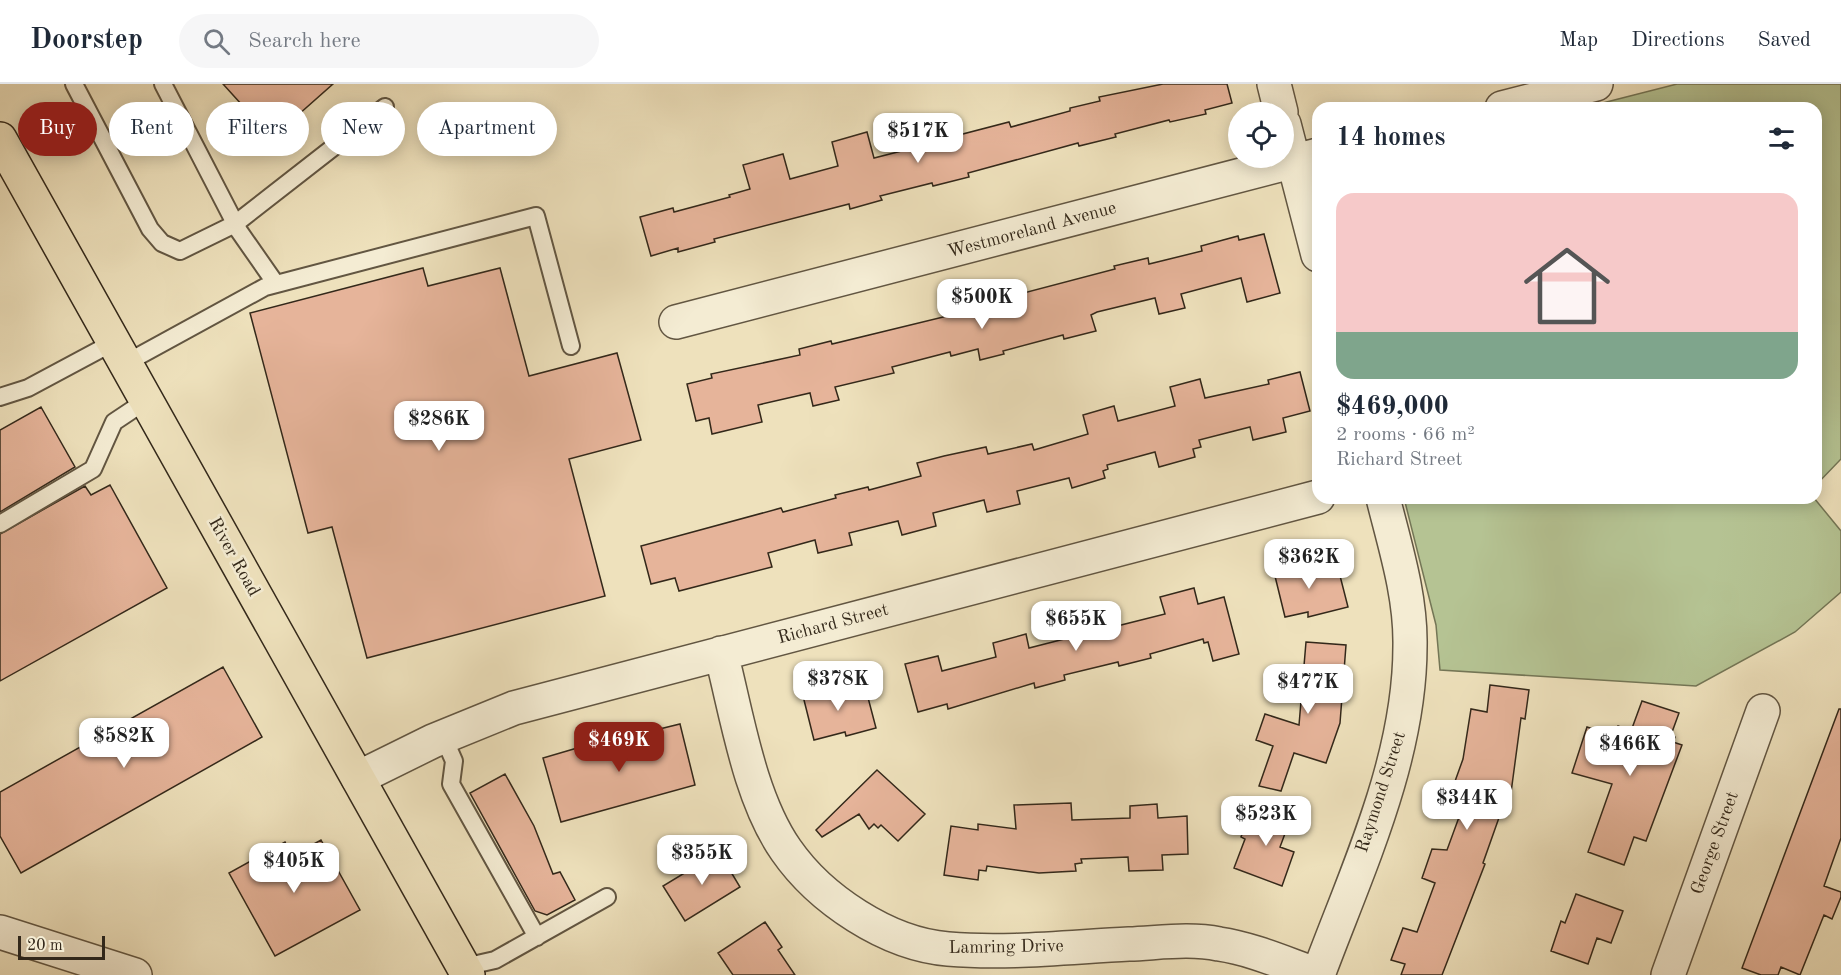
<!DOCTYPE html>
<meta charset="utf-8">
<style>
:root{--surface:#fff;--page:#f6f6f7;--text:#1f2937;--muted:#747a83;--line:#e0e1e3;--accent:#8f2418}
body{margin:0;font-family:"Old Standard TT",serif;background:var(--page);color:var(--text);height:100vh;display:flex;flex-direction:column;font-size:22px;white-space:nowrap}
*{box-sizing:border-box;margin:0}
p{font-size:20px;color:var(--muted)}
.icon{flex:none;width:33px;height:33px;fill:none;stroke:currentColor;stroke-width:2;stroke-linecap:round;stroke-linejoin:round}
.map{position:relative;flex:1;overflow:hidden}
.drawer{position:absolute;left:1312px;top:18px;width:510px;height:402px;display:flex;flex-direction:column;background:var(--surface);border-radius:18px;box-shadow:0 3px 15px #0003}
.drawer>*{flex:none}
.guide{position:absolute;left:18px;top:18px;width:570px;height:54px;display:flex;gap:12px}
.buttons{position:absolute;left:1228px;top:18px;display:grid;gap:12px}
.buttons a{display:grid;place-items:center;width:66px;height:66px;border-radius:50%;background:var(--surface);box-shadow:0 3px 15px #0003;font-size:30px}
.scale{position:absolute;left:18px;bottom:15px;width:87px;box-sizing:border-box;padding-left:6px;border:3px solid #33281a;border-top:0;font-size:16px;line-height:21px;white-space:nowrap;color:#33281a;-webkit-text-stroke:4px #f4ecd3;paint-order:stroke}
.price{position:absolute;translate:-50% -51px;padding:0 14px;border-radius:12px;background:#fff;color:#222;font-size:20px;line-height:39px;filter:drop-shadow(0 2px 3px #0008)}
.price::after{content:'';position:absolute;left:50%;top:36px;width:18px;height:14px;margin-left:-9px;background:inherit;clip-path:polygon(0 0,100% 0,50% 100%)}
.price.on{background:var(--accent);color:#fff}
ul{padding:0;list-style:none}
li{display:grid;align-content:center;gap:12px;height:318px;padding:0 24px}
li span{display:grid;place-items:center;height:186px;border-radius:18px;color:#555}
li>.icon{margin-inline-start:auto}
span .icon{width:108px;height:108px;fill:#fffc;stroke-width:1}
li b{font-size:26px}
h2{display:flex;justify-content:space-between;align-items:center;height:72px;padding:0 24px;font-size:26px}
.pill{padding:0 21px;border-radius:27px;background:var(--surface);box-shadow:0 3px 15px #0003;font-size:21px;line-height:54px}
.pill.on{background:var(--accent);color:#fff}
header{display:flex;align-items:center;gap:36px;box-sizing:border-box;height:84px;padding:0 30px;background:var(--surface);border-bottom:2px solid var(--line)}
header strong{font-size:28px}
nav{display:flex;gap:33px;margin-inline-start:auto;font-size:21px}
.search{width:420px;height:54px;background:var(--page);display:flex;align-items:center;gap:15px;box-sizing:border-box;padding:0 21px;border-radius:33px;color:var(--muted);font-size:22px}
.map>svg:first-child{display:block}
</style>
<header>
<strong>Doorstep</strong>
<div class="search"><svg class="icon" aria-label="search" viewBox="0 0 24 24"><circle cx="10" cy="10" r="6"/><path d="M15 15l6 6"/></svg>Search here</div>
<nav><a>Map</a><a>Directions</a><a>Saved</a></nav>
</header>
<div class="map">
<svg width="1841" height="891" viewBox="0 0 1841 891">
<rect width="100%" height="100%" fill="#eee1bc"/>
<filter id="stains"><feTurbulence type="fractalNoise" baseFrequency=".00333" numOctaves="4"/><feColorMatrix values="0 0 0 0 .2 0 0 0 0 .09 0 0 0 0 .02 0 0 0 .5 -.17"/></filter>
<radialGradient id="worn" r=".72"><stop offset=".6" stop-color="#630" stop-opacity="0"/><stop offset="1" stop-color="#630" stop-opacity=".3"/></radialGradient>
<!-- green -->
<path fill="#b5c393" stroke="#747656" stroke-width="1.5" d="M 1677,0 L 1841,0 L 1841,375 L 1817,400 L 1816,24 L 1583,24 Z
M 1404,414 L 1814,414 L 1841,447 L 1841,508 L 1795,548 L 1696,602 L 1440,586 L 1436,541 Z"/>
<!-- building -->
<path fill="#e6b49a" stroke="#33281a" stroke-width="1.5" d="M 223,0 L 333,0 L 272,54 Z
M 1163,0 L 1227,0 L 1232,19 L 1205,26 L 1206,30 L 1170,38 L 1169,36 L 1115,50 L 1116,53 L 1079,62 L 1078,59 L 968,89 L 969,93 L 933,102 L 932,99 L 880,112 L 882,116 L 850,125 L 849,120 L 714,155 L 715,158 L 678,168 L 678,164 L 651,172 L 640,133 L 673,124 L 674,128 L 730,113 L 729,111 L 750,105 L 743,81 L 783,70 L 790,95 L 838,82 L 832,58 L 867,48 L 874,74 L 925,61 L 920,45 L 951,37 L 955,52 L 1009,38 L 1011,43 L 1070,27 L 1070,24 L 1100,17 L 1099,13 Z
M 1264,150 L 1280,209 L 1247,218 L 1241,194 L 1181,210 L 1185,224 L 1159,230 L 1155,214 L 1097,228 L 1091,231 L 1096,247 L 1064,255 L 1063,251 L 1003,267 L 1004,270 L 980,276 L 978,265 L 951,272 L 950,268 L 892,283 L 894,289 L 835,303 L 839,316 L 813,322 L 810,309 L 758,321 L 762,338 L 712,350 L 709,334 L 696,337 L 687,300 L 712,294 L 711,290 L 800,271 L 799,265 L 831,257 L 832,260 L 968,227 L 967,224 L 1115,185 L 1114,182 L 1148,174 L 1149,180 L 1202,167 L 1201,162 L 1238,152 L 1239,156 Z
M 423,184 L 428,202 L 500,184 L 529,292 L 617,269 L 641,356 L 569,375 L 605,512 L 367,574 L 332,443 L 308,449 L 250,229 Z
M 1300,288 L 1310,327 L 1283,334 L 1286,348 L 1253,356 L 1250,343 L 1199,356 L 1201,363 L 1193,365 L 1195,373 L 1159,383 L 1155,368 L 1107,381 L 1108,385 L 1103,387 L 1105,394 L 1072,404 L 1069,394 L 1017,407 L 1020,420 L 987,428 L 984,416 L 933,429 L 936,442 L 902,451 L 898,437 L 849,449 L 852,461 L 818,469 L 815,456 L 768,469 L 772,483 L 679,507 L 675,494 L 651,500 L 641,462 L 781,424 L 783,428 L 836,414 L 835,411 L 868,403 L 869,406 L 921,392 L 917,379 L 944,372 L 986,363 L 988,370 L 1032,360 L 1034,366 L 1088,350 L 1083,331 L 1114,322 L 1118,337 L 1175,322 L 1170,303 L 1200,295 L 1205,314 L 1269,300 L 1268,296 Z
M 41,323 L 75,383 L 0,428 L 0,346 Z
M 110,401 L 167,504 L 0,597 L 0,450 L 85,402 L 91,411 Z
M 1305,476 L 1309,491 L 1338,484 L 1348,523 L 1308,533 L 1308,528 L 1285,533 L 1273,484 Z
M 1194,504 L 1198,520 L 1224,513 L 1239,570 L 1213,577 L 1208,558 L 1204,559 L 1203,555 L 1150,570 L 1151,574 L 1119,582 L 1118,578 L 1064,591 L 1065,596 L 1035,604 L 1034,599 L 948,625 L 947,620 L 918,628 L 905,580 L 938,572 L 942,587 L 996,573 L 993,559 L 1026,550 L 1029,564 L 1080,551 L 1076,536 L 1109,528 L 1113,543 L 1165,530 L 1160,513 Z
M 1306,558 L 1346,561 L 1340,639 L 1326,679 L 1294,669 L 1281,707 L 1259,702 L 1273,662 L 1256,656 L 1265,630 L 1299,641 Z
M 223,583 L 262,653 L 21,789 L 0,752 L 0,708 Z
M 836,599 L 839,612 L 866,606 L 876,644 L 846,652 L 845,648 L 814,656 L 802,608 Z
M 1490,601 L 1529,606 L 1525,635 L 1521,634 L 1508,731 L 1501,728 L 1483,779 L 1485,780 L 1442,891 L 1401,891 L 1405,880 L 1391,876 L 1403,844 L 1417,848 L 1435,799 L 1422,794 L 1432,765 L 1447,766 L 1462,725 L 1456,723 L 1458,717 L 1449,714 L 1463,675 L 1471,625 L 1487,628 Z
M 1642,617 L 1679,629 L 1671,651 L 1675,653 L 1673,658 L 1682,661 L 1646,757 L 1634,753 L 1624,781 L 1588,768 L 1612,700 L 1572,689 L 1587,643 L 1614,652 L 1618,642 L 1631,647 Z
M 1839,625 L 1841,625 L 1841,754 L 1824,802 L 1841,808 L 1841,813 L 1832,835 L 1824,831 L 1800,891 L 1781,883 L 1778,891 L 1761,891 L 1742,884 Z
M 680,640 L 695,701 L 561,738 L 543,674 L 584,662 L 586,668 L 640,654 L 639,650 Z
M 877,686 L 925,730 L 898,757 L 881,741 L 878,744 L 874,740 L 869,745 L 859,730 L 822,753 L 816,746 Z
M 505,690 L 534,742 L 553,790 L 560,788 L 575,816 L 547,831 L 535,827 L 470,709 Z
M 1071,719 L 1072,736 L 1130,734 L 1130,722 L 1157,720 L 1158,734 L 1187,732 L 1188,770 L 1162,771 L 1163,786 L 1129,787 L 1128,773 L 1081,775 L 1082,779 L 1075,780 L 1076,787 L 1039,789 L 987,782 L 986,787 L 979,786 L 978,796 L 944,791 L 951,742 L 978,746 L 978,740 L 1016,745 L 1014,721 Z
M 1293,728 L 1280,763 L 1294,768 L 1282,802 L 1234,784 L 1245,755 L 1241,753 L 1250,730 Z
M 321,756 L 360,826 L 275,872 L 229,789 L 285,758 L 292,772 Z
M 719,768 L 740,803 L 685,837 L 663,802 Z
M 1576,810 L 1623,827 L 1611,859 L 1597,854 L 1588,880 L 1551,867 L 1561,837 L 1565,839 Z
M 765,838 L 782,863 L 778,866 L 795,891 L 733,891 L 718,869 Z"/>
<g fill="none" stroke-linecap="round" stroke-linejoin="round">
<!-- lane casing -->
<g stroke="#625642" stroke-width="20">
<path id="lane" d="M 74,0 L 150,145 L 162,159 L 180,167 L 235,140 L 385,23
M 163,0 L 239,147 L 276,200
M 126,279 L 265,203 L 536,132 L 571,262
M 0,313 L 28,304 L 114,258
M 0,440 L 93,385 L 114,338 L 147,316
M 443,652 L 454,677 L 451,700 L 537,853
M 464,883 L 495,876 L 607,813"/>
</g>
<!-- street casing -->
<g stroke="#625642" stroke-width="36">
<path id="street" d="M 1274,0 L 1281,28
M 1502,24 L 1596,0
M 1284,40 L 1318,171
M 676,238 L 1318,71
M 721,569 C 737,631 749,713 786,766 C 820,815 887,860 948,865 C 1007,870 1069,863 1129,860 C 1158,859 1190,854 1219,860 C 1253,865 1286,880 1318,891 C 1357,786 1410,676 1410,562 C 1411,512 1395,462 1383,414
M 358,694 L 433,657 L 514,624 L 1318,413
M 0,848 L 135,891
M 1668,891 L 1763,627"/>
</g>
<!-- primary casing -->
<g stroke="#33281a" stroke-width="36">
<path id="primary" d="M 0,55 L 468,891"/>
</g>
<!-- lane -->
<use href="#lane" stroke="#f4ecd3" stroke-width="16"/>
<!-- street -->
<use href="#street" stroke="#f4ecd3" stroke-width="33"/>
<!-- primary -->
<use href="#primary" stroke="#eee1bc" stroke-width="33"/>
</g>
<g text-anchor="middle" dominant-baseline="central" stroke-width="5" stroke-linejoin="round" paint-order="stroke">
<!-- street labels -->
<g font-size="18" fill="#33281a" stroke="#f4ecd3">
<text transform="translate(1032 146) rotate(-15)">Westmoreland Avenue</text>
<text transform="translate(234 473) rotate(61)">River Road</text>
<text transform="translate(833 540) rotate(-15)">Richard Street</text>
<text transform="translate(1381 708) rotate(-72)">Raymond Street</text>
<text transform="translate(1715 759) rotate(-70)">George Street</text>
<text transform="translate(1006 863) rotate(-1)">Lamring Drive</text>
</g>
</g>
<rect width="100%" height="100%" filter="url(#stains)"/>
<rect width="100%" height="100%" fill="url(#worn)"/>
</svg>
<div class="buttons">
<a><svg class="icon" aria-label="locate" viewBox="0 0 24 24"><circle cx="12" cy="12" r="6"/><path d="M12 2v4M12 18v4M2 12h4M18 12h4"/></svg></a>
</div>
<div class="scale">20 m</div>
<b class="price" style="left:918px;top:80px">$517K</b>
<b class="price" style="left:982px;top:246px">$500K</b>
<b class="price" style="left:439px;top:368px">$286K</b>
<b class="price" style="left:1309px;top:506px">$362K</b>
<b class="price" style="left:1076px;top:568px">$655K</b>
<b class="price" style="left:838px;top:628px">$378K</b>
<b class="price" style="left:1308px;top:631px">$477K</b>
<b class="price" style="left:124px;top:685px">$582K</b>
<b class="price on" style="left:619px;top:689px">$469K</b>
<b class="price" style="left:1630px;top:693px">$466K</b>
<b class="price" style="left:1467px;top:747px">$344K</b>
<b class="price" style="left:1266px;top:763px">$523K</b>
<b class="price" style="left:702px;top:802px">$355K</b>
<b class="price" style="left:294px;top:810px">$405K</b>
<div class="guide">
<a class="pill on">Buy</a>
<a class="pill">Rent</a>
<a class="pill">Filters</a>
<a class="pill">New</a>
<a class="pill">Apartment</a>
</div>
<section class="drawer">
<h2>14 homes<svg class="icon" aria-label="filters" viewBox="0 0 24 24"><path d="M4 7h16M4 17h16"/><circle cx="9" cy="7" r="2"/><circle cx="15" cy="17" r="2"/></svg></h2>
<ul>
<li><span style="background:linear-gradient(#f6c9c9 75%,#7fa58c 0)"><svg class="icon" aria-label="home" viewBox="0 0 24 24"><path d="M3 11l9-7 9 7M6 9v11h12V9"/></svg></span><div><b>$469,000</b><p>2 rooms · 66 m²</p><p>Richard Street</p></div></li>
</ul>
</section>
</div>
